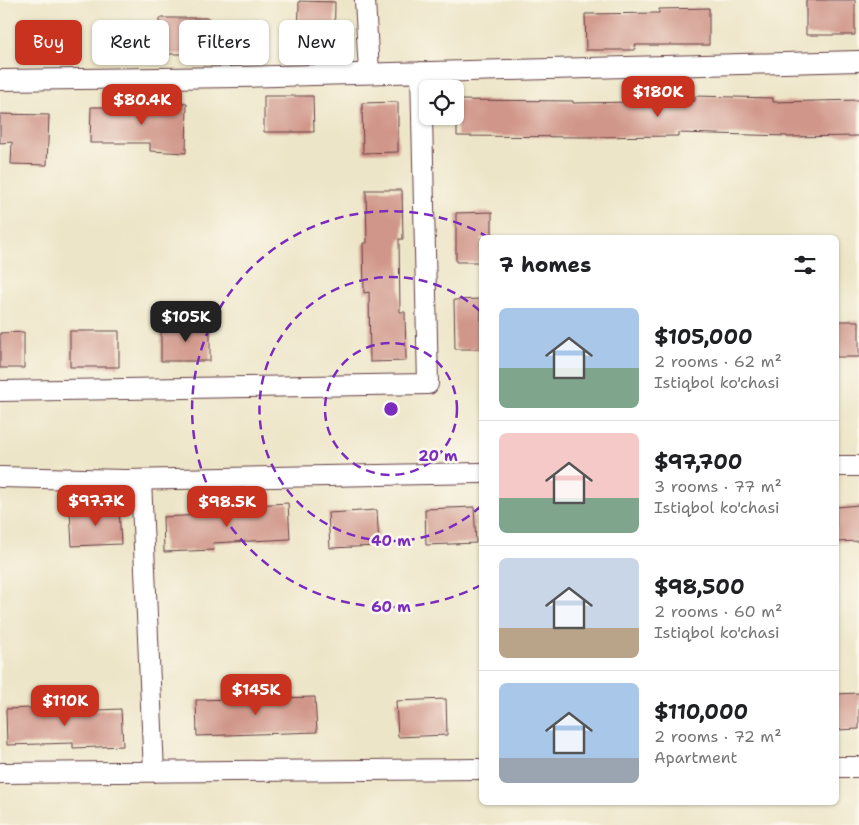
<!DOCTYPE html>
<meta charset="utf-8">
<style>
:root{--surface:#fff;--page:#f6f6f6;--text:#202124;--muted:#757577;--line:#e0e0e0;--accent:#c8321e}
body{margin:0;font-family:"Shantell Sans",sans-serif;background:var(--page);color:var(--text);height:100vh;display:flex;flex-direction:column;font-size:19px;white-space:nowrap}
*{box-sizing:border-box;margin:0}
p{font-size:16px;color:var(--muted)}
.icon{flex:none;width:28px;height:28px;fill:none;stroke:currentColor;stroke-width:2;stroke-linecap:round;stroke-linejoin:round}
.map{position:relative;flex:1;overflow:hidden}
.side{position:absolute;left:479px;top:235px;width:360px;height:570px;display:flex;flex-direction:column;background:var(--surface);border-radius:8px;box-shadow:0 1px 4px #0004}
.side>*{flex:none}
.hud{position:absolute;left:15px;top:20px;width:389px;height:45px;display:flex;gap:10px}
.fabs{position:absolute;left:419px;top:80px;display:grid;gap:10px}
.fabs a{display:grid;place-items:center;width:45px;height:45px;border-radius:8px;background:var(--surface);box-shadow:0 1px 4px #0004;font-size:25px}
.price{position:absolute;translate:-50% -42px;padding:0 11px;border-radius:10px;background:var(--accent);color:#fff;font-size:16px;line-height:32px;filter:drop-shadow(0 1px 2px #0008)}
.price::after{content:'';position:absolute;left:50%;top:30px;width:15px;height:11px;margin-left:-8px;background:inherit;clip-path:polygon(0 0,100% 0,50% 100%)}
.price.current{background:#222;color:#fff}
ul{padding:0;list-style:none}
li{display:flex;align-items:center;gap:15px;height:125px;padding:0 20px}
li+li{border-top:1px solid var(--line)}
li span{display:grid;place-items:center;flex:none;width:140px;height:100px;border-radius:8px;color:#555}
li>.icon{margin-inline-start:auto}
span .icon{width:60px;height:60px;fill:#fffc;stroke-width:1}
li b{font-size:21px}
h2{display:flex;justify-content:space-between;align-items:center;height:60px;padding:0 20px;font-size:21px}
.pill{padding:0 18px;border-radius:8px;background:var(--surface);box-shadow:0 1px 4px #0004;font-size:18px;line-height:45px}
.pill.current{background:var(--accent);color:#fff}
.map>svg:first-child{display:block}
</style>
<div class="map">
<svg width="859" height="825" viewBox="0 0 859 825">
<rect width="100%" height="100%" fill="#fbf7ec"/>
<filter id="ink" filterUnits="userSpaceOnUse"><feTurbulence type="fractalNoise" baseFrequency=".02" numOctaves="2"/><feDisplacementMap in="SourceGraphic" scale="10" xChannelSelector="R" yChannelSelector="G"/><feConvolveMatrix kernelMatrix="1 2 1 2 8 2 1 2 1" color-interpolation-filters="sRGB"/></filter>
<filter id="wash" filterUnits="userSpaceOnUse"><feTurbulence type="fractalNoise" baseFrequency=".0096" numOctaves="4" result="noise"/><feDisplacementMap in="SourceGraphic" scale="20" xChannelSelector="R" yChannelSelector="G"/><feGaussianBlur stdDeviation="1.12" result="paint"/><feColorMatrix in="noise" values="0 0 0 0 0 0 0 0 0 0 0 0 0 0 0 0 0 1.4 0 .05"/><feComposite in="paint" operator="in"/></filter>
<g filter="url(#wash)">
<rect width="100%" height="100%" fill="#ede5c7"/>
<g id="blocks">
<!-- building -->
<path fill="#d09689" d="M 806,0 L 855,0 L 855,35 L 806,35 Z
M 299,1 L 335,2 L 334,52 L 298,51 Z
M 709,8 L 709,45 L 635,45 L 635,50 L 586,50 L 585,14 L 659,13 L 659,9 Z
M 159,18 L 209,18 L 209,54 L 160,54 Z
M 264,96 L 313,96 L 314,132 L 264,132 Z
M 695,96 L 773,98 L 773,102 L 859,100 L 859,136 L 787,137 L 787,136 L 678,133 L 678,136 L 585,137 L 457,136 L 457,100 L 573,101 L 573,103 L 695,101 Z
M 151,102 L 187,103 L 186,153 L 150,151 L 150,143 L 90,143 L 91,107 L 151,107 Z
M 398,102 L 398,152 L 363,153 L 362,103 Z
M 0,114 L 49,115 L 47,165 L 11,164 L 12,142 L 0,143 Z
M 366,190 L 402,190 L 403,239 L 399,239 L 400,312 L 405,312 L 406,361 L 370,362 L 369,292 L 364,293 L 363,243 L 367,243 Z
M 492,212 L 492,238 L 481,238 L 481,262 L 456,262 L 456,213 Z
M 481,299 L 481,349 L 455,349 L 454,300 Z
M 836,321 L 859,321 L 859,357 L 836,357 Z
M 161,325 L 210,325 L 210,361 L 161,361 Z
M 70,331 L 119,331 L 119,367 L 70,367 Z
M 24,332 L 24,368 L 0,368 L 0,333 Z
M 288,503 L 290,539 L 213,543 L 214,550 L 164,552 L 163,517 L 239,513 L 239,506 Z
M 859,505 L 859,541 L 836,542 L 836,507 Z
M 474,507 L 476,543 L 426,545 L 425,509 Z
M 119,508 L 121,544 L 72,546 L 70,510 Z
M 377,510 L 379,546 L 330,548 L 328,513 Z
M 859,693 L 859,729 L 836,730 L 836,694 Z
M 315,697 L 317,732 L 197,736 L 196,700 Z
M 446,699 L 447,735 L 398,737 L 396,701 Z
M 55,707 L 56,712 L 121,709 L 123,746 L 73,748 L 73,743 L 7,745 L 6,709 Z"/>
</g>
</g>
<g filter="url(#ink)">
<use href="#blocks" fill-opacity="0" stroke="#623d42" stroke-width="1"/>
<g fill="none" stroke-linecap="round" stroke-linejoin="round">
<!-- street casing -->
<g stroke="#623d42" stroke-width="22">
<path id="street" d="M 365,0 L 369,73
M 0,80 L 240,77 L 859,61
M 0,391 L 428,384 L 421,72
M 836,466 L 859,466
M 0,477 L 125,480 L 481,473
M 141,480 L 154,772
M 836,767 L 859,767
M 0,773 L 481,769"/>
</g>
<!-- street -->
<use href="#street" stroke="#fff" stroke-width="20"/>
</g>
</g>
<!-- distance rings -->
<g fill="none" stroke="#7b2cbf" stroke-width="2.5" stroke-dasharray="9 6">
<circle cx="391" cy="409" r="66"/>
<path d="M481 506A132 132 0 1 1 481 312"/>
<path d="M481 585A198 198 0 1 1 488 237"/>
</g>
<circle cx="391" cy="409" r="8" fill="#7b2cbf" stroke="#fbf7ec" stroke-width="2.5"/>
<g font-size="15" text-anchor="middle" font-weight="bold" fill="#7b2cbf" stroke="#fbf7ec" stroke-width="5" stroke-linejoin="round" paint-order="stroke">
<text x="438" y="461">20 m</text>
<text x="391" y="546">40 m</text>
<text x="391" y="612">60 m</text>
</g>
</svg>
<div class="fabs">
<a><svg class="icon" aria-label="locate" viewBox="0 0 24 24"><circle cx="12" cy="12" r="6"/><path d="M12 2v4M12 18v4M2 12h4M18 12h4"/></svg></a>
</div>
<b class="price" style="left:658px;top:118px">$180K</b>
<b class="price" style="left:142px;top:126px">$80.4K</b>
<b class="price current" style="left:186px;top:343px">$105K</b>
<b class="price" style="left:96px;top:527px">$97.7K</b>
<b class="price" style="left:227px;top:528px">$98.5K</b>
<b class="price" style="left:256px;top:716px">$145K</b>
<b class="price" style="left:65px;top:727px">$110K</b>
<div class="hud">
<a class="pill current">Buy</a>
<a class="pill">Rent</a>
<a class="pill">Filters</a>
<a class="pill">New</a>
</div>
<section class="side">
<h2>7 homes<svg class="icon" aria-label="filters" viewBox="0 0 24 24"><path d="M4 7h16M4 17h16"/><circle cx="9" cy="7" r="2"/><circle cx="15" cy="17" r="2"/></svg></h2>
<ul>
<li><span style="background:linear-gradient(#a9c7e8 60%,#7fa58c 0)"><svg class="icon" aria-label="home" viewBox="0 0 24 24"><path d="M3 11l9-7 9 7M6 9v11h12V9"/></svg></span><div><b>$105,000</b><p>2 rooms · 62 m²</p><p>Istiqbol ko'chasi</p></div></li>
<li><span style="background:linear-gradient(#f6c9c9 65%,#7fa58c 0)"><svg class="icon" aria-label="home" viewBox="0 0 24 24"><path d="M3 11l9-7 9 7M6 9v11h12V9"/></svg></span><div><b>$97,700</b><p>3 rooms · 77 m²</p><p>Istiqbol ko'chasi</p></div></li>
<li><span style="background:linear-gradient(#c9d6e8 70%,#b9a48a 0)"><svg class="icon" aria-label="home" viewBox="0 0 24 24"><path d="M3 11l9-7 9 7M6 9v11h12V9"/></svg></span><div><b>$98,500</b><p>2 rooms · 60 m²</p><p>Istiqbol ko'chasi</p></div></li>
<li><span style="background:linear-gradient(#a9c7e8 75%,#9aa5b1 0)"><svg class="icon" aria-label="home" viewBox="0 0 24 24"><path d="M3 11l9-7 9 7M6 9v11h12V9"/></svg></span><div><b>$110,000</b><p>2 rooms · 72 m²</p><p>Apartment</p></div></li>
</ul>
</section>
</div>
